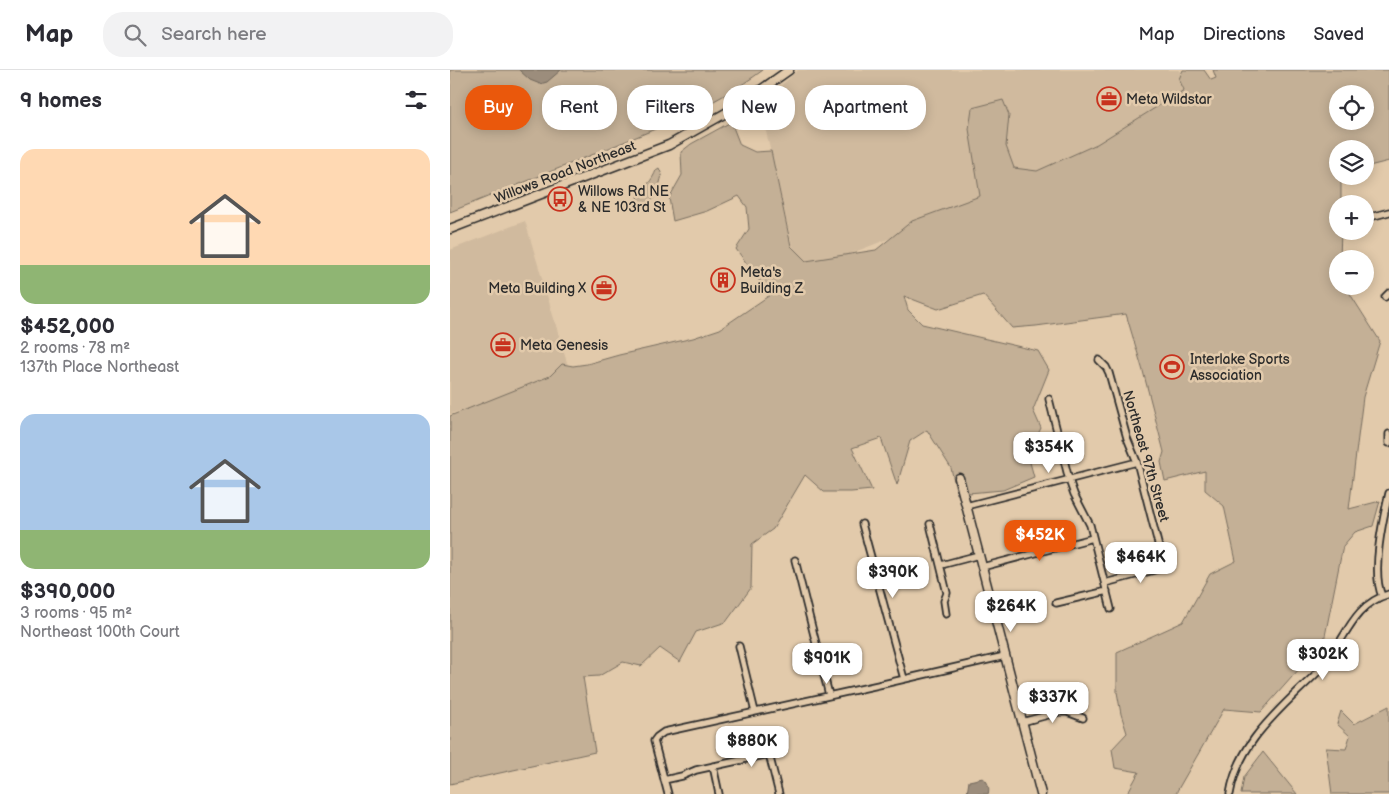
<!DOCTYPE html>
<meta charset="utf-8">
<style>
:root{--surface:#fff;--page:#f2f2f3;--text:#2b2b33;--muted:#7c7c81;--line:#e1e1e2;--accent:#ea580c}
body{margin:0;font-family:"Balsamiq Sans",sans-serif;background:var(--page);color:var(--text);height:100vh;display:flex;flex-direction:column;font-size:19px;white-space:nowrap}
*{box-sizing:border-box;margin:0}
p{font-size:16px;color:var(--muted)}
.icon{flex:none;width:28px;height:28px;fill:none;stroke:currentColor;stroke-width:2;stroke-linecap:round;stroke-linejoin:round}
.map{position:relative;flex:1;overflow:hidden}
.details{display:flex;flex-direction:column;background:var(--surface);width:450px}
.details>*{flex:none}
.top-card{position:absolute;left:15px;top:15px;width:475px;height:45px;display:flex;gap:10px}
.buttons{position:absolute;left:879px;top:15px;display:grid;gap:10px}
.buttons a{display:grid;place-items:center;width:45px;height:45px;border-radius:50%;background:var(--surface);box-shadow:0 2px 12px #0003;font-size:25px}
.price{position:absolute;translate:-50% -42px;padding:0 11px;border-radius:10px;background:#fff;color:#222;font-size:16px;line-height:32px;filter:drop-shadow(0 1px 2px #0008)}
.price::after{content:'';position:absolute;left:50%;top:30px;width:15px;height:11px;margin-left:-8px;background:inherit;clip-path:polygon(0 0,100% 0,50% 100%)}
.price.active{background:var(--accent);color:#fff}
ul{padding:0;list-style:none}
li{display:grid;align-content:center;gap:10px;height:265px;padding:0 20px}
li span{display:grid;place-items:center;height:155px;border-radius:15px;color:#555}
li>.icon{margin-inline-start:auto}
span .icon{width:90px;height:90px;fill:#fffc;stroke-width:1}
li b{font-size:21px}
h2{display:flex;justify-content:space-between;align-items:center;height:60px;padding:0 20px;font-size:21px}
.pill{padding:0 18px;border-radius:20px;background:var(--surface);box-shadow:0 2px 12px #0003;font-size:18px;line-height:45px}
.pill.active{background:var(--accent);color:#fff}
header{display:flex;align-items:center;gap:30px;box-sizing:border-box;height:70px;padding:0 25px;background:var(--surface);border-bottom:1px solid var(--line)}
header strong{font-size:24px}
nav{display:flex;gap:28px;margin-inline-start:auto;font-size:18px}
.search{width:350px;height:45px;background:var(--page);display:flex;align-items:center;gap:12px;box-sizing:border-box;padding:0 18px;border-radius:20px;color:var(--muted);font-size:19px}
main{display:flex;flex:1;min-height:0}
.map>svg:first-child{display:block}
</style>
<header>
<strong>Map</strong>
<div class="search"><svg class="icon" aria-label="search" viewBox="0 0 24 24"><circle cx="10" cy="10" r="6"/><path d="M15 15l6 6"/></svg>Search here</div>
<nav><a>Map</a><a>Directions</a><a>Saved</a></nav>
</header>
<main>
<section class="details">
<h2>9 homes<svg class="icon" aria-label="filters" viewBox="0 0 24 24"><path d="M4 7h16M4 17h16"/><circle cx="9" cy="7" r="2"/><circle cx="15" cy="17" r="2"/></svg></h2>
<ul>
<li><span style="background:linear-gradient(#ffd9b3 75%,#8fb573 0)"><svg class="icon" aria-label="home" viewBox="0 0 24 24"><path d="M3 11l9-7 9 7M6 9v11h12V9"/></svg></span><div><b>$452,000</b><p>2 rooms · 78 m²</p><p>137th Place Northeast</p></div></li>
<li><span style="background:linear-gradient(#a9c7e8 75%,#8fb573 0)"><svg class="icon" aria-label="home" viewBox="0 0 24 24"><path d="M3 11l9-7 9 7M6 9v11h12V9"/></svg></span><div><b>$390,000</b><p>3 rooms · 95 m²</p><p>Northeast 100th Court</p></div></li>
</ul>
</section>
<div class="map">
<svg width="939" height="724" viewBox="0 0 939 724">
<rect width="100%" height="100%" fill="#e2caab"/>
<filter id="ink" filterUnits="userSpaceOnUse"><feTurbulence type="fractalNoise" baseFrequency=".02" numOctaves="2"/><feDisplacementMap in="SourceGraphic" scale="10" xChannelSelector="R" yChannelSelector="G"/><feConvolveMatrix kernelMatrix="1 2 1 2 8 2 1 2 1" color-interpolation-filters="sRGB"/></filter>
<g filter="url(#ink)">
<!-- built -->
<path fill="#d0ba9e" d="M 348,0 L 729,0 L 741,36 L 633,93 L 379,192 L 354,193 L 342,175 L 310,35 Z
M 75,151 L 121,306 L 0,344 L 0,180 Z"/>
<!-- green -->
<path fill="#c4b096" stroke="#786e60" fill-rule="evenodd" d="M 0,0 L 313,0 C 265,36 204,60 149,82 C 100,102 50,122 0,142 Z
M 733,0 L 754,0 L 761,10 L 766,8 L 763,0 L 939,0 L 939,91 L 915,97 L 915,79 L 888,79 L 888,106 L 891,106 L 891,134 L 888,134 L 888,161 L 891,161 L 890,189 L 888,189 L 888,216 L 895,216 L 930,271 L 913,327 L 899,439 L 930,431 L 923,456 L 905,462 L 893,476 L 874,571 L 811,642 L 774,639 L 727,721 L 727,724 L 677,724 L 689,702 L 665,698 L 662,679 L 677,663 L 671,644 L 667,622 L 667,582 L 733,552 L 760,504 L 786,491 L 774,436 L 755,420 L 755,401 L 715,411 L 711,392 L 714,382 L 693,301 L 676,244 L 586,256 L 562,258 L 533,225 L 488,239 L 454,226 L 458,240 L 472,254 L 588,281 L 599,300 L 583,340 L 591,358 L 578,385 L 584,407 L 553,420 L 507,424 L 501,398 L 477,360 L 460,371 L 447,415 L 431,368 L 402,378 L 422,420 L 401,422 L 374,422 L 355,405 L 323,459 L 302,474 L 301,518 L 276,552 L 246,562 L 230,592 L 210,578 L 191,596 L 173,592 L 149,606 L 133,607 L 145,682 L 0,714 L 0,346 L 100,306 L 112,294 L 123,296 L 137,294 L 169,285 L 243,268 L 270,259 L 320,225 L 286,179 L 299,159 L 297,137 L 289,126 L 257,141 L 223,151 L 219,128 L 232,105 L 231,82 L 241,74 L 281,52 L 290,75 L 305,82 L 321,81 L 341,176 L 356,191 L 426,180 L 462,151 L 530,126 L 519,59 L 522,38 L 553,30 L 559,45 L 556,76 L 564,98 L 587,101 L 647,74 L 734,20 L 729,9 ZM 888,24 L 915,24 L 915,51 L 888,51 Z
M 209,98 L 212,105 C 209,117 205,134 192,137 L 189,133 L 187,127 C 194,118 203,110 206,100 Z
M 939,636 L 939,724 L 882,724 L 876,678 L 896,679 L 900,666 L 887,654 L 891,641 L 904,654 Z
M 813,682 L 847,724 L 791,724 L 794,707 Z"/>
<!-- water -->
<path fill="#9c8d7b" stroke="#6f665b" d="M 69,0 L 111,0 L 97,12 L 90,14 L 80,10 Z
M 533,708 C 538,711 540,719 538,724 L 517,724 L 519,711 Z"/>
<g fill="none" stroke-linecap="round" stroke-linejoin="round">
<!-- street casing -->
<g stroke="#2b2b2b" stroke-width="9">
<path id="street" d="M 924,146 L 939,142
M 935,227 L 939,223
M 649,290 L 656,297 L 659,303 L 677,368 L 687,392 L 713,493 L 708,499 L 655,513
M 599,329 L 619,410 L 624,424 L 640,455 L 661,539
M 939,364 L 939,373
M 516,436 L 687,392
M 412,454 L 454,609
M 480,454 L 497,523 L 494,531 L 496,544
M 345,490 L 379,625
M 491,495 L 529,485
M 532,497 L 643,468
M 932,526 C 921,502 933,449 939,423
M 606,533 L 657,521
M 289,576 L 305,642
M 572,652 L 609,642 L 617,642 L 633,648
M 263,696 L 269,724
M 214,710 L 232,706 L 246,700 L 319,684 L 329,724
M 218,724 L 204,671 L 207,667 L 214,662 L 433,614 L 555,586
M 780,724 C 787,681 816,652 846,623 C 856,613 867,604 876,593 C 896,567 904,534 939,524"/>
</g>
<!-- secondary casing -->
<g stroke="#2b2b2b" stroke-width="11">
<path id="secondary" d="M 0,159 L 219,75 L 274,44 L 305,24 L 339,0
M 509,408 L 591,724"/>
</g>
<!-- street -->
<use href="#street" stroke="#e2caab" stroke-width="5.5"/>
<!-- secondary -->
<use href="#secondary" stroke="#e2caab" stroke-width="8"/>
</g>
</g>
<!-- icons -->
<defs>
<g id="office-ring" transform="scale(1.25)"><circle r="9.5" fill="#e2caab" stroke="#c8321e" stroke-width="1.5"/><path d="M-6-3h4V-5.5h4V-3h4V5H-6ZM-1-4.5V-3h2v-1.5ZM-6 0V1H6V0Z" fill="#c8321e"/></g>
<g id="bus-ring" transform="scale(1.25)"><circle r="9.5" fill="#e2caab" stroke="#c8321e" stroke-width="1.5"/><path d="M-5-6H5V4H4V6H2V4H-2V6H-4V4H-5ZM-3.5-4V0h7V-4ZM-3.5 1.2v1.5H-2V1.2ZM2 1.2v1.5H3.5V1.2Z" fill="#c8321e"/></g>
<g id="building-ring" transform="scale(1.25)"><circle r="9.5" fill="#e2caab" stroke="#c8321e" stroke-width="1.5"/><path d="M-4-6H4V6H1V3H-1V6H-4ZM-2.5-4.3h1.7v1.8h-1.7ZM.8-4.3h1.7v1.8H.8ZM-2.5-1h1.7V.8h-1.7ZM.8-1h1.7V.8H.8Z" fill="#c8321e"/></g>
<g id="stadium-ring" transform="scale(1.25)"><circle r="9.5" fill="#e2caab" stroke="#c8321e" stroke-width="1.5"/><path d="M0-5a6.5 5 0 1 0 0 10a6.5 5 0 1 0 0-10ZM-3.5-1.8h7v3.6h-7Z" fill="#c8321e"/></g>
</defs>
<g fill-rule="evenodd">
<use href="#office-ring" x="659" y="29"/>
<use href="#bus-ring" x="110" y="129"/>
<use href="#building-ring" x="273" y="210"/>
<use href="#office-ring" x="154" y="218"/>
<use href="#office-ring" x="53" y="275"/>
<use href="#stadium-ring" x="722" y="297"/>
</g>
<g text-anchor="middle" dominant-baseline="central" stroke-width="5" stroke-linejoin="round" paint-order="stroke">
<!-- poi labels -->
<g font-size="14" fill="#2b2b2b" stroke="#e2caab" text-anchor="start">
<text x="676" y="29">Meta Wildstar</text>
<text x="128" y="121">Willows Rd NE<tspan x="128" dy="16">&amp; NE 103rd St</tspan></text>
<text x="290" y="202">Meta's<tspan x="290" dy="16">Building Z</tspan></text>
<text x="136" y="218" text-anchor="end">Meta Building X</text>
<text x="70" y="275">Meta Genesis</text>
<text x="740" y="289">Interlake Sports<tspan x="740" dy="16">Association</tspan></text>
</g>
<!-- street labels -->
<g font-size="14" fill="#2b2b2b" stroke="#e2caab">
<text transform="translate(115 102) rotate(-21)">Willows Road Northeast</text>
<text transform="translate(696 386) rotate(74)">Northeast 97th Street</text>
</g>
</g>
</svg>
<div class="buttons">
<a><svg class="icon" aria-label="locate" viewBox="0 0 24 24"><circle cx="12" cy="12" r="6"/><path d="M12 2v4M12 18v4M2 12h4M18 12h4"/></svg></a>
<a><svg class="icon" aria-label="layers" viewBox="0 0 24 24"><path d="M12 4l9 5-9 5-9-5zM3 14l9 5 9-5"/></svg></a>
<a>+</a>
<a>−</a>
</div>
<b class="price" style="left:599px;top:404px">$354K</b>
<b class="price active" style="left:590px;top:492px">$452K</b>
<b class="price" style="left:691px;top:514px">$464K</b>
<b class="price" style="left:443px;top:529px">$390K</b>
<b class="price" style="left:561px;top:563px">$264K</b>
<b class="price" style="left:873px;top:611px">$302K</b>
<b class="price" style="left:377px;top:615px">$901K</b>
<b class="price" style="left:603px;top:654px">$337K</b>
<b class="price" style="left:302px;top:698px">$880K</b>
<div class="top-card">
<a class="pill active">Buy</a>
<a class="pill">Rent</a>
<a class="pill">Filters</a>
<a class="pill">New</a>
<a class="pill">Apartment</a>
</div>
</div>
</main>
